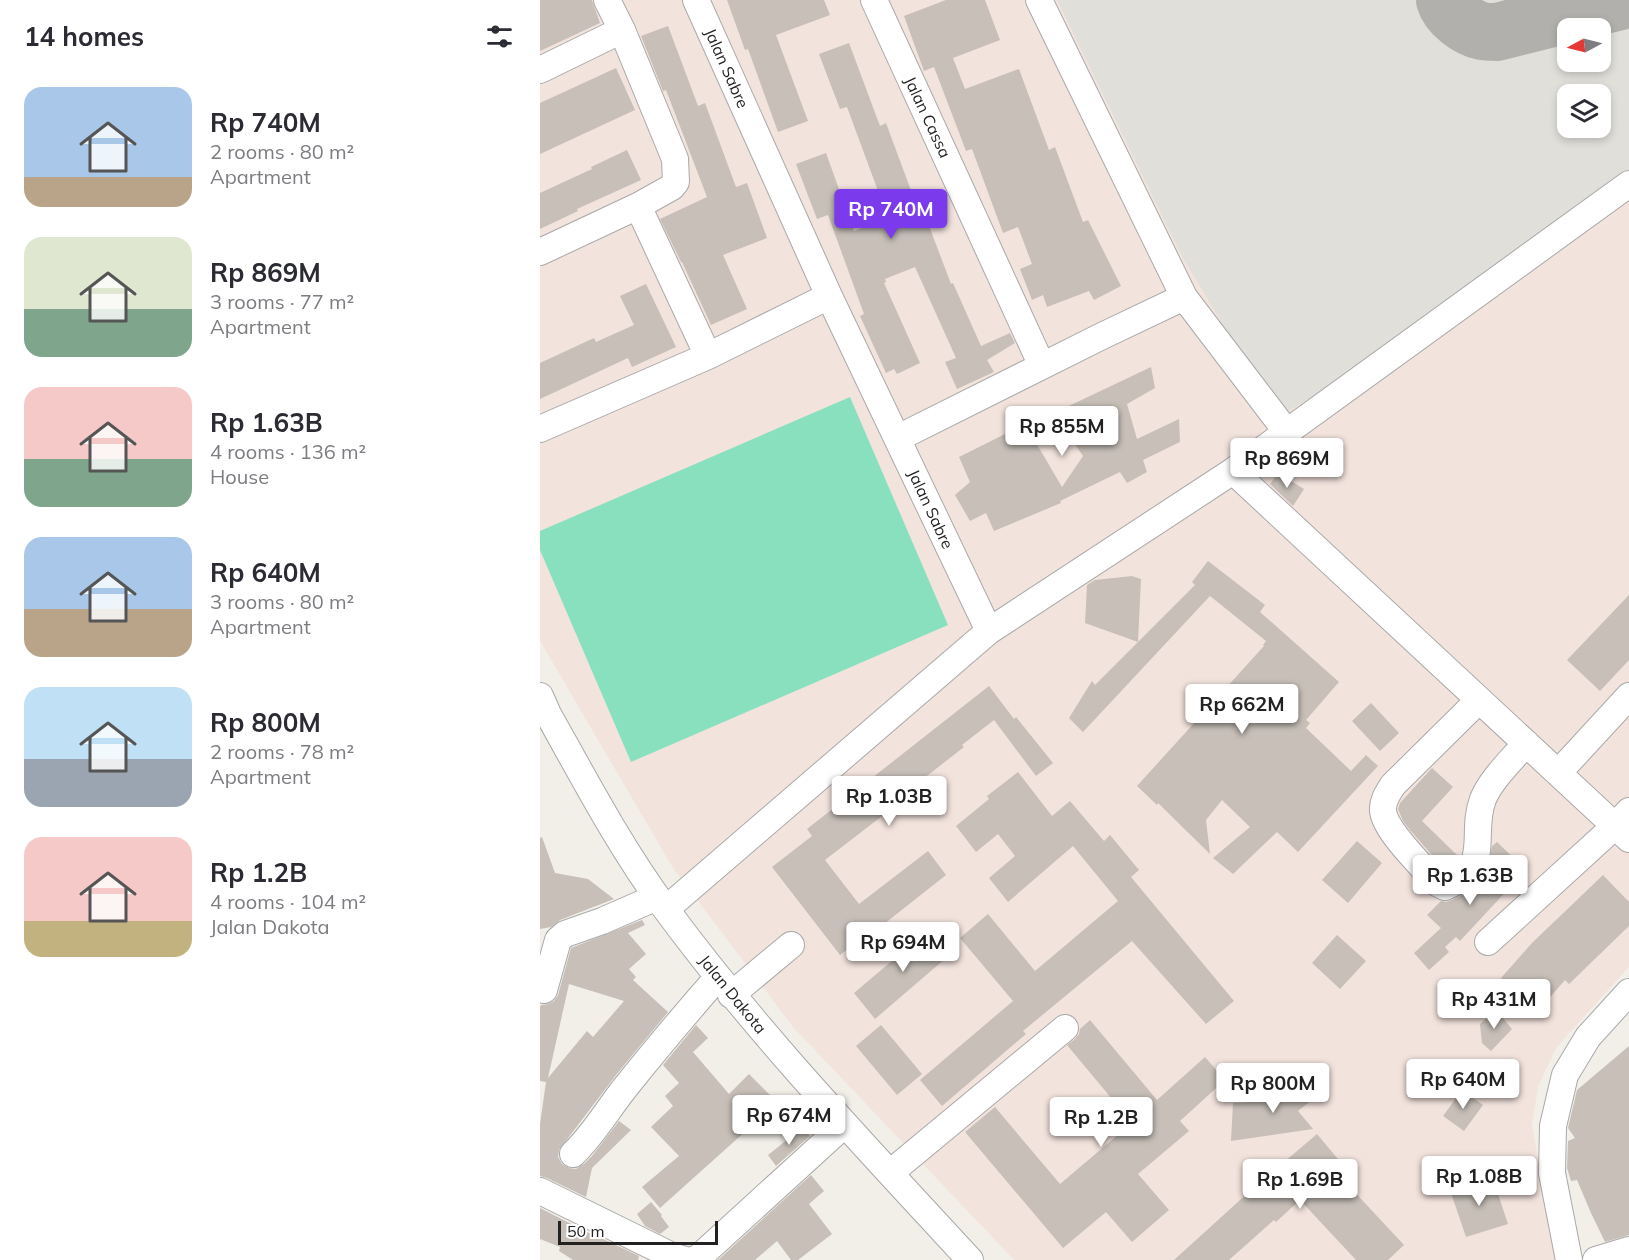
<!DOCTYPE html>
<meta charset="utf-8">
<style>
:root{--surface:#fff;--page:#f7f7f7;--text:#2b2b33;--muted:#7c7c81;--accent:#7c3aed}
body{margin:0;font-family:Mulish,sans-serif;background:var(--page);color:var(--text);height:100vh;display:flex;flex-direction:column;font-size:22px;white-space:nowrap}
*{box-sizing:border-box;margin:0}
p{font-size:20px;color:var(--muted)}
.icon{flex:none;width:33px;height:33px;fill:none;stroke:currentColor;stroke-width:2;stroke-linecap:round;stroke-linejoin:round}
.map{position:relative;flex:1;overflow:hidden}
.side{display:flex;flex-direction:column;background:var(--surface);width:540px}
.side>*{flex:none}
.needle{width:39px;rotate:263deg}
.fabs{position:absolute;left:1017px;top:18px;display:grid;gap:12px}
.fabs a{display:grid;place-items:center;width:54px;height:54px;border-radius:12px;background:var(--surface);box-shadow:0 3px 9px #0003;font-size:30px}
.scale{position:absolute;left:18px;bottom:15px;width:160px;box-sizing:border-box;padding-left:6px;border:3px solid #222;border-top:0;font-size:16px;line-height:21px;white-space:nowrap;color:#222;-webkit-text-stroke:4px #fff;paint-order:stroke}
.price{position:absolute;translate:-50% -51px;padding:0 14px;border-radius:6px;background:#fff;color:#222;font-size:20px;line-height:39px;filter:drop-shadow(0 2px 3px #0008)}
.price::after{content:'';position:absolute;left:50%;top:36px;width:18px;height:14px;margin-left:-9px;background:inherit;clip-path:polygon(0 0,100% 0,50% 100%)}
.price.selected{background:var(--accent);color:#fff}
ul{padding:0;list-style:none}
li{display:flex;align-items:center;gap:18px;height:150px;padding:0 24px}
li span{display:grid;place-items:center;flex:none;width:168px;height:120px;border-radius:18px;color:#555}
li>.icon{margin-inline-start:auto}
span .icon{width:72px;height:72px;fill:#fffc;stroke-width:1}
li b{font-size:26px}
h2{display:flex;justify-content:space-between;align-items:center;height:72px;padding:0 24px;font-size:26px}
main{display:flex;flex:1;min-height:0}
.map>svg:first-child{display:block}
</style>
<main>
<section class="side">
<h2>14 homes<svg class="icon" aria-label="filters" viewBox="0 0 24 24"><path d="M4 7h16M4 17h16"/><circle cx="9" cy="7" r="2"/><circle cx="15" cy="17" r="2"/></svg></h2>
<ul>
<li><span style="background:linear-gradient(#a9c7e8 75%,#b9a48a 0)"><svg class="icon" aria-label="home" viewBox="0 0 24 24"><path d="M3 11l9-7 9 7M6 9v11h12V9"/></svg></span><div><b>Rp 740M</b><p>2 rooms · 80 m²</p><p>Apartment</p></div></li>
<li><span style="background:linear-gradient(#dfe7d0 60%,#7fa58c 0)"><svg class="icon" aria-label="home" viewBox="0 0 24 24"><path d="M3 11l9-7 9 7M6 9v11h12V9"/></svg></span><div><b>Rp 869M</b><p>3 rooms · 77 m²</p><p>Apartment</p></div></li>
<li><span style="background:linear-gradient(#f6c9c9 60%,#7fa58c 0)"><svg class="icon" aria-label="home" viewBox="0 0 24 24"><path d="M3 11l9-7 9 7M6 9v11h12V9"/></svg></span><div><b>Rp 1.63B</b><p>4 rooms · 136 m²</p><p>House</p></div></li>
<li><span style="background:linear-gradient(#a9c7e8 60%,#b9a48a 0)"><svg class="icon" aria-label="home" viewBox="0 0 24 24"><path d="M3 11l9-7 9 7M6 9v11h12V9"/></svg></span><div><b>Rp 640M</b><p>3 rooms · 80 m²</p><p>Apartment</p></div></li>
<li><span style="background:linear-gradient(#bfe0f5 60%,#9aa5b1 0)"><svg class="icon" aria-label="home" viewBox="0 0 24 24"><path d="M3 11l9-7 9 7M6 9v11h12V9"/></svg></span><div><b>Rp 800M</b><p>2 rooms · 78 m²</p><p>Apartment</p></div></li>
<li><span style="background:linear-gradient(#f6c9c9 70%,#c2b280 0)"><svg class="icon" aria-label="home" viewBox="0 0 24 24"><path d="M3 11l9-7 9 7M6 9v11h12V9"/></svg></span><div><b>Rp 1.2B</b><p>4 rooms · 104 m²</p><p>Jalan Dakota</p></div></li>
</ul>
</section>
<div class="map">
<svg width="1089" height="1260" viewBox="0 0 1089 1260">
<rect width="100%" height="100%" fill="#f2efe9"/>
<!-- military -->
<path fill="#f3e3dd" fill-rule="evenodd" d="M 0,0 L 1089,0 L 1089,967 L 1016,1048 L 998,1087 L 992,1125 L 1017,1260 L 474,1260 L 253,1027 L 133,868 L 0,641 ZM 1028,28 L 1060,28 L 1060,62 L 1028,62 ZM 1028,94 L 1060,94 L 1060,128 L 1028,128 Z"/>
<!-- airport -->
<path fill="#e1dfda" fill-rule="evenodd" d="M 517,0 L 1089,0 L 1089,191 L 978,270 L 747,412 L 722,390 L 640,253 ZM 1028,28 L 1060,28 L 1060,62 L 1028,62 ZM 1028,94 L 1060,94 L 1060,128 L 1028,128 Z"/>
<!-- pitch -->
<path fill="#88e0be" d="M 310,397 L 408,625 L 91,762 L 0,550 L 0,531 Z"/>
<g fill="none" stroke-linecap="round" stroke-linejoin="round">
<!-- taxiway -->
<path stroke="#b1b0ac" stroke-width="58" d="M 905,0 C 909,14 928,28 942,31 C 947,32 952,32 957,32 L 1084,0"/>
</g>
<!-- building -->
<path fill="#c7bfb8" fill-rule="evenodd" d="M 0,0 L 52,0 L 60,23 L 0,51 Z
M 187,0 L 284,0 L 290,15 L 236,35 L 268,121 L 238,132 L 208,49 L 205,50 Z
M 406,0 L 445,0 L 460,40 L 413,58 L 425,89 L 479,69 L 509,150 L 515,147 L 543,222 L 548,220 L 581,286 L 554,300 L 549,291 L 507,307 L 503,295 L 492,300 L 480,269 L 492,264 L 478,227 L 463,233 L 432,149 L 426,151 L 394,67 L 384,71 L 364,16 Z
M 128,26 L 158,106 L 165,103 L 196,187 L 207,183 L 227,238 L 183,255 L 207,309 L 171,325 L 142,262 L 141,262 L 120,219 L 167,197 L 126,90 L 123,91 L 101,36 Z
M 309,43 L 340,126 L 346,123 L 376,204 L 380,202 L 411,284 L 413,283 L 441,346 L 470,333 L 475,343 L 447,360 L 454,372 L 417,389 L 405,362 L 416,358 L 375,267 L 345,279 L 346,282 L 344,283 L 380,363 L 357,374 L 354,369 L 346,373 L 320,316 L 324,314 L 288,215 L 277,219 L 256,164 L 286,153 L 314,231 L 348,218 L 307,107 L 300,109 L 279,54 Z
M 76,68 L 95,110 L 0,154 L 0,103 Z
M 87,150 L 101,180 L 37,209 L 38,211 L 0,229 L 0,193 L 52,169 L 51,167 Z
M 106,284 L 136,347 L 92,367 L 88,358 L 0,399 L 0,363 L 54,338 L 56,342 L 94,325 L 80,296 Z
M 611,367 L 615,388 L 587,404 L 597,439 L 639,419 L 640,442 L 603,460 L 607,472 L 587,483 L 580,472 L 520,501 L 521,503 L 454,531 L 446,513 L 430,521 L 415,495 L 430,482 L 419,457 L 485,424 L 522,487 L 543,456 L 514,413 Z
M 738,473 L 764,489 L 753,506 L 730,484 Z
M 668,561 L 725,605 L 720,612 L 799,682 L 766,720 L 770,723 L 766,728 L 811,771 L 826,755 L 838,766 L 758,852 L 737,832 L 693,874 L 673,858 L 710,827 L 682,800 L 666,820 L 670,854 L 618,803 L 617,805 L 597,786 L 724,646 L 723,645 L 726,641 L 670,596 L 543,732 L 529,718 L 552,681 L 555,685 L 655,585 L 652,582 Z
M 592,576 L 601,579 L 598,642 L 545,623 L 547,585 L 555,580 Z
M 1089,595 L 1089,660 L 1060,691 L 1027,660 Z
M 449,686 L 474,719 L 476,717 L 513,763 L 496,776 L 454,720 L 422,745 L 424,747 L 374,786 L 377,789 L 285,860 L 319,904 L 388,851 L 406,875 L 344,924 L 343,922 L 300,955 L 232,867 L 272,836 L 267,829 Z
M 831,703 L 859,733 L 840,751 L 812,721 Z
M 892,768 L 913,787 L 882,821 L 919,857 L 911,867 L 905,870 L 870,830 L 863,821 L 858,809 L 860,803 Z
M 478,772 L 512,816 L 530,801 L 564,841 L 570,835 L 599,870 L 591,877 L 694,1001 L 666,1024 L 592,941 L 483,1031 L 486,1034 L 402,1106 L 380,1080 L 473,1001 L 420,938 L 448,914 L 495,971 L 578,901 L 533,846 L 468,902 L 449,878 L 475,856 L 458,834 L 436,852 L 416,826 L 449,799 L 447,796 Z
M 2,837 L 15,873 L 48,879 L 74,899 L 20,920 L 11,927 L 0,929 L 0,838 Z
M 817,841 L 842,863 L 808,903 L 782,880 Z
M 957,842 L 986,870 L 920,941 L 916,937 L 905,947 L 909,952 L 889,970 L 874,953 L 901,928 L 887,915 L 901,901 L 906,902 L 912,900 L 928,892 L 940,881 L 949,863 L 952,846 Z
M 1063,875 L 1089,902 L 1089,926 L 1029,984 L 1025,980 L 998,1011 L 961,978 L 992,943 Z
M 102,920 L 105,925 L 88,933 L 106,954 L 89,969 L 96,977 L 93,980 L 128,1012 L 76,1075 L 19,1150 L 18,1157 L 22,1164 L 29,1168 L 36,1169 L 44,1164 L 52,1156 L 79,1121 L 91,1130 L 52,1168 L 46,1197 L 7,1178 L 0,1176 L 0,1124 L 6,1082 L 0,1081 L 0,1007 L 1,1005 L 8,1004 L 14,1001 L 18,995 L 31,948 ZM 29,984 L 84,1001 L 53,1037 L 47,1031 L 8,1078 Z
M 392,927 L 413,952 L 335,1019 L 314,993 Z
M 797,935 L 826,961 L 800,989 L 772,963 Z
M 956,1010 L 972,1029 L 951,1051 L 942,1043 L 940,1024 Z
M 550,1020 L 617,1100 L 665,1057 L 685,1080 L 640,1121 L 649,1131 L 598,1174 L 629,1210 L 592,1242 L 566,1212 L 523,1248 L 425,1132 L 455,1107 L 520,1184 L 592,1123 L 527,1045 L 535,1039 L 539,1034 L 540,1029 Z
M 156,1025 L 168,1038 L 153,1052 L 189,1094 L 209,1074 L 233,1098 L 214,1117 L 217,1121 L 120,1208 L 102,1187 L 139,1156 L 111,1127 L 133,1106 L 125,1096 L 139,1083 L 123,1065 Z
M 341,1025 L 382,1074 L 357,1095 L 316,1046 Z
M 1089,1046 L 1089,1235 L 1065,1242 L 1051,1213 L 1037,1180 L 1031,1181 L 1027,1168 L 1028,1141 L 1035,1138 L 1028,1128 L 1037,1090 Z
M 757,1077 L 778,1095 L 758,1111 L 773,1129 L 691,1141 L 693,1103 L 732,1101 Z
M 922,1090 L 943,1105 L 924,1131 L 903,1116 Z
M 263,1127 L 270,1136 L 236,1166 L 228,1155 Z
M 777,1134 L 803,1165 L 795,1171 L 864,1245 L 848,1260 L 816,1260 L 760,1200 L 736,1222 L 734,1220 L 689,1260 L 634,1260 L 710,1191 Z
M 271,1175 L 284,1191 L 269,1204 L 292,1234 L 258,1260 L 251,1260 L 237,1241 L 215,1260 L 178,1260 Z
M 952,1176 L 968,1224 L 926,1237 L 910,1190 Z
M 111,1202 L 122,1215 L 121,1216 L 129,1227 L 120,1234 L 105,1226 L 97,1214 Z
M 0,1208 L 53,1235 L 59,1237 L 99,1256 L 98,1260 L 33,1260 L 19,1251 L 20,1247 L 0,1239 Z"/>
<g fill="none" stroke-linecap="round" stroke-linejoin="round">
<!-- minor casing -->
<g stroke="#a9a9a9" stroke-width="28">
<path id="minor" d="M 67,0 L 82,30 L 135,159 L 136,182 L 132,187 L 98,206
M 156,0 L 289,296 L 449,631
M 334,0 L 502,366
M 499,0 L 644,297 L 746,431
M 0,70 L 82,30
M 0,252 L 98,206 L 168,356
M 0,429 L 168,356 L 289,296
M 358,438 L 562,336 L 644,297
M 693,471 L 1089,839
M 0,696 L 8,714 C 45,780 80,847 125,908 C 217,1033 325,1146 430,1260
M 939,700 L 853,785 C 848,793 842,801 843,811 C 845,831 884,868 897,883 L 905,887 C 954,866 929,837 943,799 C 952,778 972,760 986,743
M 1019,772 L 1089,696
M 126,909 L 449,631 L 693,471 L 1089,184
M 948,942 L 1075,826 L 1089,811
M 4,990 L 18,940 L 25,934 L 62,921 L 117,897
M 191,995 L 251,945
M 33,1154 C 55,1133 69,1107 88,1084 C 117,1048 147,1012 178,977
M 350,1173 L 525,1028
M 0,1191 L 132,1256 L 145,1260
M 152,1260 L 157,1259 L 304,1125
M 1029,1260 L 1012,1173 L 1013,1126 L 1025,1075 L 1048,1037 L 1089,992
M 1056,1260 L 1089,1250"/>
</g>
<!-- minor -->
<use href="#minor" stroke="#fff" stroke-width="26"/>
</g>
<g text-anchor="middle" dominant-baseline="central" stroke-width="5" stroke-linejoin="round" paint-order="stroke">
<!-- street labels -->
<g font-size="16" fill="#222" stroke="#fff">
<text transform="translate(187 68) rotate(66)">Jalan Sabre</text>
<text transform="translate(388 117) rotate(65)">Jalan Cassa</text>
<text transform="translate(391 509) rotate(65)">Jalan Sabre</text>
<text transform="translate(193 994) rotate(51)">Jalan Dakota</text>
</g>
</g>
</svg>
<div class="fabs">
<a><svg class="needle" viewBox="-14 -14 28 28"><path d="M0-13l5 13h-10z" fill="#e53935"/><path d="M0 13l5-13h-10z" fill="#7c7c81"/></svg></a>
<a><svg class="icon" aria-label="layers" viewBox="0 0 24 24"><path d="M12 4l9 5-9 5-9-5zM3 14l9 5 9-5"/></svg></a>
</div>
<div class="scale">50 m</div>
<b class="price selected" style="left:351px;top:240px">Rp 740M</b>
<b class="price" style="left:522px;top:457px">Rp 855M</b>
<b class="price" style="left:747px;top:489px">Rp 869M</b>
<b class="price" style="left:702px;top:735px">Rp 662M</b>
<b class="price" style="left:349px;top:827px">Rp 1.03B</b>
<b class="price" style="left:930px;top:906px">Rp 1.63B</b>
<b class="price" style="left:363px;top:973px">Rp 694M</b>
<b class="price" style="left:954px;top:1030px">Rp 431M</b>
<b class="price" style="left:923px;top:1110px">Rp 640M</b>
<b class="price" style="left:733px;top:1114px">Rp 800M</b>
<b class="price" style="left:249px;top:1146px">Rp 674M</b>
<b class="price" style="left:561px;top:1148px">Rp 1.2B</b>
<b class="price" style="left:939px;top:1207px">Rp 1.08B</b>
<b class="price" style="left:760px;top:1210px">Rp 1.69B</b>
</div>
</main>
